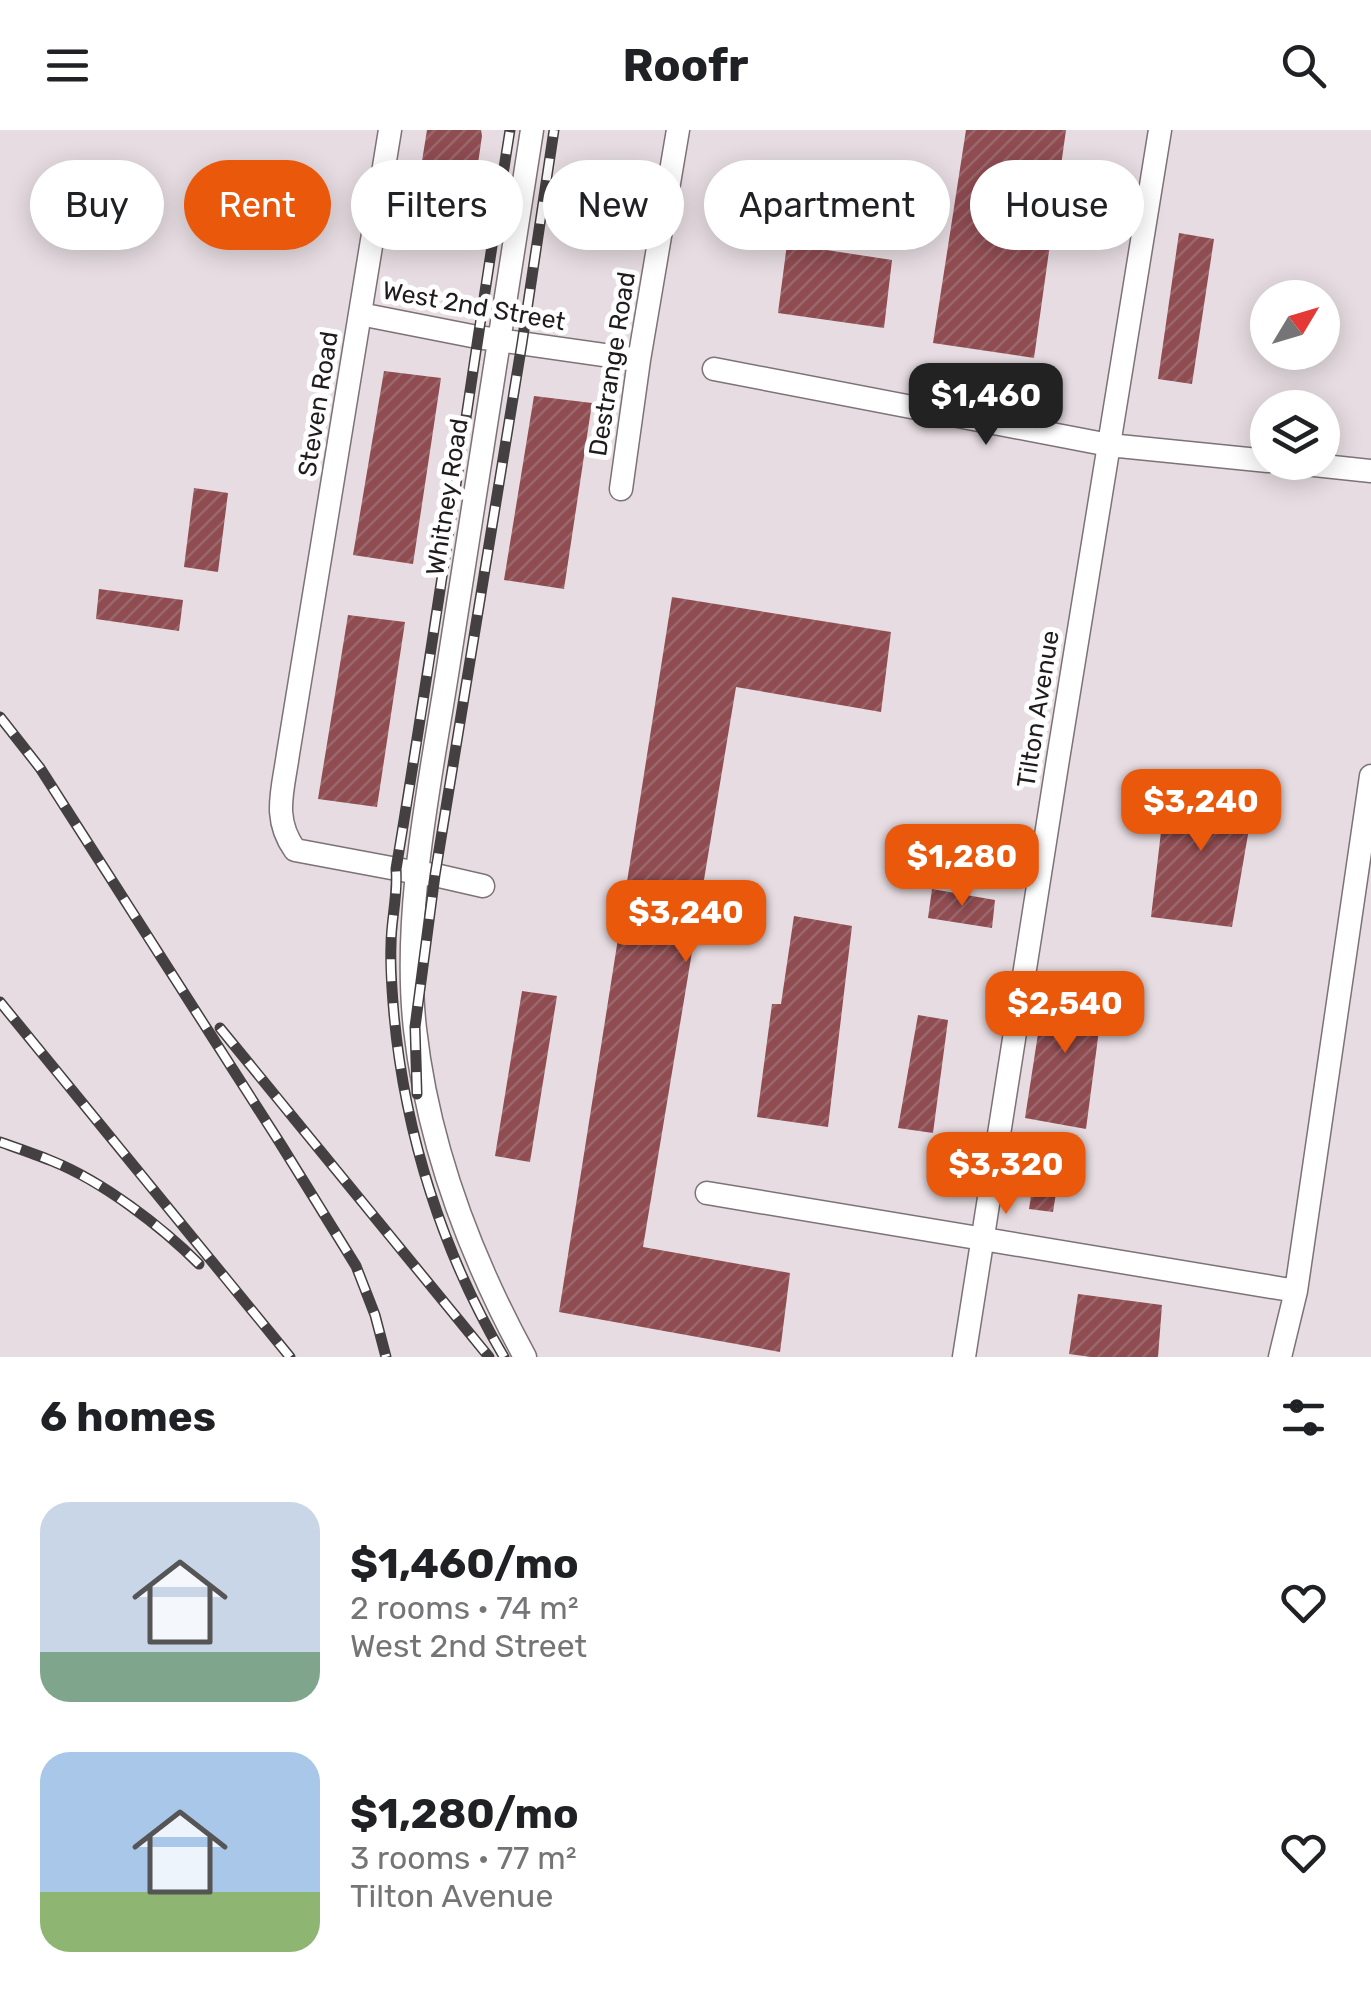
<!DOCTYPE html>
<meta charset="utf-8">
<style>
:root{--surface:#fff;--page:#f6f6f6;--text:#202124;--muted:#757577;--accent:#ea580c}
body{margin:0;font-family:Rubik,sans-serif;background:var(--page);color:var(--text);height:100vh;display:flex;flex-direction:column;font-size:38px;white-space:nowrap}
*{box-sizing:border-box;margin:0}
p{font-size:32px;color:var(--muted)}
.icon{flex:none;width:55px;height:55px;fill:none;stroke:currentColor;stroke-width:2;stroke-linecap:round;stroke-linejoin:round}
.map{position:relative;height:1227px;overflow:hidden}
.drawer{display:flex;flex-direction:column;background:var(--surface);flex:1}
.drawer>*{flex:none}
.banner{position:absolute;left:30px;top:30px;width:1312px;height:90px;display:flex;gap:20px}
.needle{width:65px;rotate:52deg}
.controls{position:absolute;left:1250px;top:150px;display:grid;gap:20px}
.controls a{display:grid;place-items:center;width:90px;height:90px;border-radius:50%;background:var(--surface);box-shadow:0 5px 25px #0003;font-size:50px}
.price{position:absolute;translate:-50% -85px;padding:0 22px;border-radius:20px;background:var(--accent);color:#fff;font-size:32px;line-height:65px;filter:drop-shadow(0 2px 5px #0008)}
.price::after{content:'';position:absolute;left:50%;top:60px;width:30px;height:22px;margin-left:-15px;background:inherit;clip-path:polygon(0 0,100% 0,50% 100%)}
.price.active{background:#222;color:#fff}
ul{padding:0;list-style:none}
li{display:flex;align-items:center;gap:30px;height:250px;padding:0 40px}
li span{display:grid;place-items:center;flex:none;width:280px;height:200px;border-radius:30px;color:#555}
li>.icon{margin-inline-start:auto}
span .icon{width:120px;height:120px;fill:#fffc;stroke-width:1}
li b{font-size:42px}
h2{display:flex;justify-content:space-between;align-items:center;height:120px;padding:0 40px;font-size:42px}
.tag{padding:0 35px;border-radius:45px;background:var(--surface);box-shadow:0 5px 25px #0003;font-size:35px;line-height:90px}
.tag.active{background:var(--accent);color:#fff}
header{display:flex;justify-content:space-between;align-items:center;height:130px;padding:0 40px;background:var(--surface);font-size:45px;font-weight:700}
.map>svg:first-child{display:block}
</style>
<header><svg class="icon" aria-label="menu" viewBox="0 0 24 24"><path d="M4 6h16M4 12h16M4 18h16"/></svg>Roofr<svg class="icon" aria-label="search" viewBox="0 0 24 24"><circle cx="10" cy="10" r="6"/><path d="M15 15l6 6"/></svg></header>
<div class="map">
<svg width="1371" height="1227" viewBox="0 0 1371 1227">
<defs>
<pattern id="building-hatch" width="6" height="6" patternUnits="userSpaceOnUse" patternTransform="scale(2.5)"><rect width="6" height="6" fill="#8f4c51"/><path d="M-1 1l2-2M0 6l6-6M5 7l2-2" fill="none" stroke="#9a686c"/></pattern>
</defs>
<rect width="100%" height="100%" fill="#e6dce1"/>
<!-- building -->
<path fill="url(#building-hatch)" d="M 427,0 L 481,0 L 482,6 L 470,88 L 463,108 L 451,116 L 439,118 L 422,114 L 416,101 L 413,87 Z
M 966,0 L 1066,0 L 1034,228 L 933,213 Z
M 1179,103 L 1214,109 L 1192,254 L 1158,249 Z
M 787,114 L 892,130 L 884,198 L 778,183 Z
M 384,241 L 441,248 L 413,434 L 353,425 Z
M 534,266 L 592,273 L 564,459 L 504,450 Z
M 194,358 L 228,363 L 218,442 L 184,437 Z
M 99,459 L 183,470 L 179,501 L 96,489 Z
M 672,467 L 891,502 L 881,582 L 736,557 L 643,1117 L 790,1143 L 780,1222 L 559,1182 Z
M 348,485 L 405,492 L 377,677 L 318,669 Z
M 1167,651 L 1255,664 L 1232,797 L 1151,787 Z
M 932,759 L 995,770 L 992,798 L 928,788 Z
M 794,786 L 852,796 L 828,997 L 757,987 L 772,874 L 781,874 Z
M 1046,852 L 1104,862 L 1086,999 L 1025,988 Z
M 522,861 L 557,866 L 530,1032 L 495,1026 Z
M 918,885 L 948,890 L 933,1003 L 898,998 Z
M 1038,1021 L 1062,1025 L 1053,1082 L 1029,1079 Z
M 1078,1164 L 1162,1175 L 1158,1227 L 1091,1227 L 1069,1224 Z"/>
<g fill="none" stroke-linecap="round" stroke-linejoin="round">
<!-- minor casing -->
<g stroke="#7c7277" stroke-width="25">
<path id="minor" d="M 390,0 L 288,624 C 283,661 272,688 295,720 L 418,743 L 435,745 L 483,756
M 360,184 L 477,207 L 639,230
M 714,239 L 1109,315 L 1268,331
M 1286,332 L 1371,341
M 621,359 L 639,230 L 678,0
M 707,1063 L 1296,1161
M 525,1227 C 470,1126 428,1014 415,899 C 402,782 430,654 448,538 C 476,359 504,179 532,0
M 964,1227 L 1058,629 L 1160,0
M 1280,1227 L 1296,1161 L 1371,646"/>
</g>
<!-- minor -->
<use href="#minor" stroke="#fff" stroke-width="22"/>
<!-- rail casing -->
<g stroke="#443f41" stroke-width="11">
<path id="rail" d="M 0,587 L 40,638 L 280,1013 L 356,1136 L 375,1185 L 386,1227
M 0,872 L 290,1227
M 220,898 L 489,1227
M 417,964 L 415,897 L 435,745 L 522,213 L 554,0
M 0,1012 C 17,1018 35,1024 52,1031 C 102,1051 161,1096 199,1134
M 504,1227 C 443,1124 405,1004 394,885 C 392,862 390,838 391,815 C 391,789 398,766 396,739 C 437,493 471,246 510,0"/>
</g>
<!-- rail -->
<use href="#rail" stroke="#fff" stroke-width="8" stroke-dasharray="22" stroke-linecap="butt"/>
</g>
<g text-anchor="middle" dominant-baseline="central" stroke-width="10" stroke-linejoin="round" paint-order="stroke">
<!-- street labels -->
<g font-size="25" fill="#201c1e" stroke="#fff">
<text transform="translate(474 176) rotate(10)">West 2nd Street</text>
<text transform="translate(612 234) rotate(-81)">Destrange Road</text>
<text transform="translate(318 274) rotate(-81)">Steven Road</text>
<text transform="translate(447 367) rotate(-81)">Whitney Road</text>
<text transform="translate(1038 579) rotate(-81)">Tilton Avenue</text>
</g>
</g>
</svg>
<div class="controls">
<a><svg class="needle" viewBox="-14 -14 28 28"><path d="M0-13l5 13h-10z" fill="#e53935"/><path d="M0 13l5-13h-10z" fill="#757577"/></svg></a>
<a><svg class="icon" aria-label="layers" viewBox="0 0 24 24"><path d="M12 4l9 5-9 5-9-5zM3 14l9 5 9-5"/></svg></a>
</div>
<b class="price active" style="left:986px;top:318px">$1,460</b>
<b class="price" style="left:1201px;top:724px">$3,240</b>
<b class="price" style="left:962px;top:779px">$1,280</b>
<b class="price" style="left:686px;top:835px">$3,240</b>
<b class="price" style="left:1065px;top:926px">$2,540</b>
<b class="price" style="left:1006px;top:1087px">$3,320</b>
<div class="banner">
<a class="tag">Buy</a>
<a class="tag active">Rent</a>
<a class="tag">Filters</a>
<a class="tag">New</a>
<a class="tag">Apartment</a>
<a class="tag">House</a>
</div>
</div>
<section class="drawer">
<h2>6 homes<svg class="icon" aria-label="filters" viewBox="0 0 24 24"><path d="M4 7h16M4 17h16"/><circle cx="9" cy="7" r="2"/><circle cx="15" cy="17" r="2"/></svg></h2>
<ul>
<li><span style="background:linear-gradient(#c9d6e8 75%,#7fa58c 0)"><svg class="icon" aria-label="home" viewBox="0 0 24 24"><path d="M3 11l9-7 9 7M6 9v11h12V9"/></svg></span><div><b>$1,460/mo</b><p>2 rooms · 74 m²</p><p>West 2nd Street</p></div><svg class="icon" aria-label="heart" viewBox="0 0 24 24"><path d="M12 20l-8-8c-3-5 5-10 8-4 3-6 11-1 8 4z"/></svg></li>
<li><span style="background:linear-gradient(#a9c7e8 70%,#8fb573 0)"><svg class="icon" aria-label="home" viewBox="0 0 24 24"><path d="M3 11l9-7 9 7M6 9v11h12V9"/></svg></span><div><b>$1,280/mo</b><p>3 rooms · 77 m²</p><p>Tilton Avenue</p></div><svg class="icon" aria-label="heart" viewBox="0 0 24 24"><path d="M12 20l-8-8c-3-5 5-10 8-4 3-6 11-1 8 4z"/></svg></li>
</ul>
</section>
